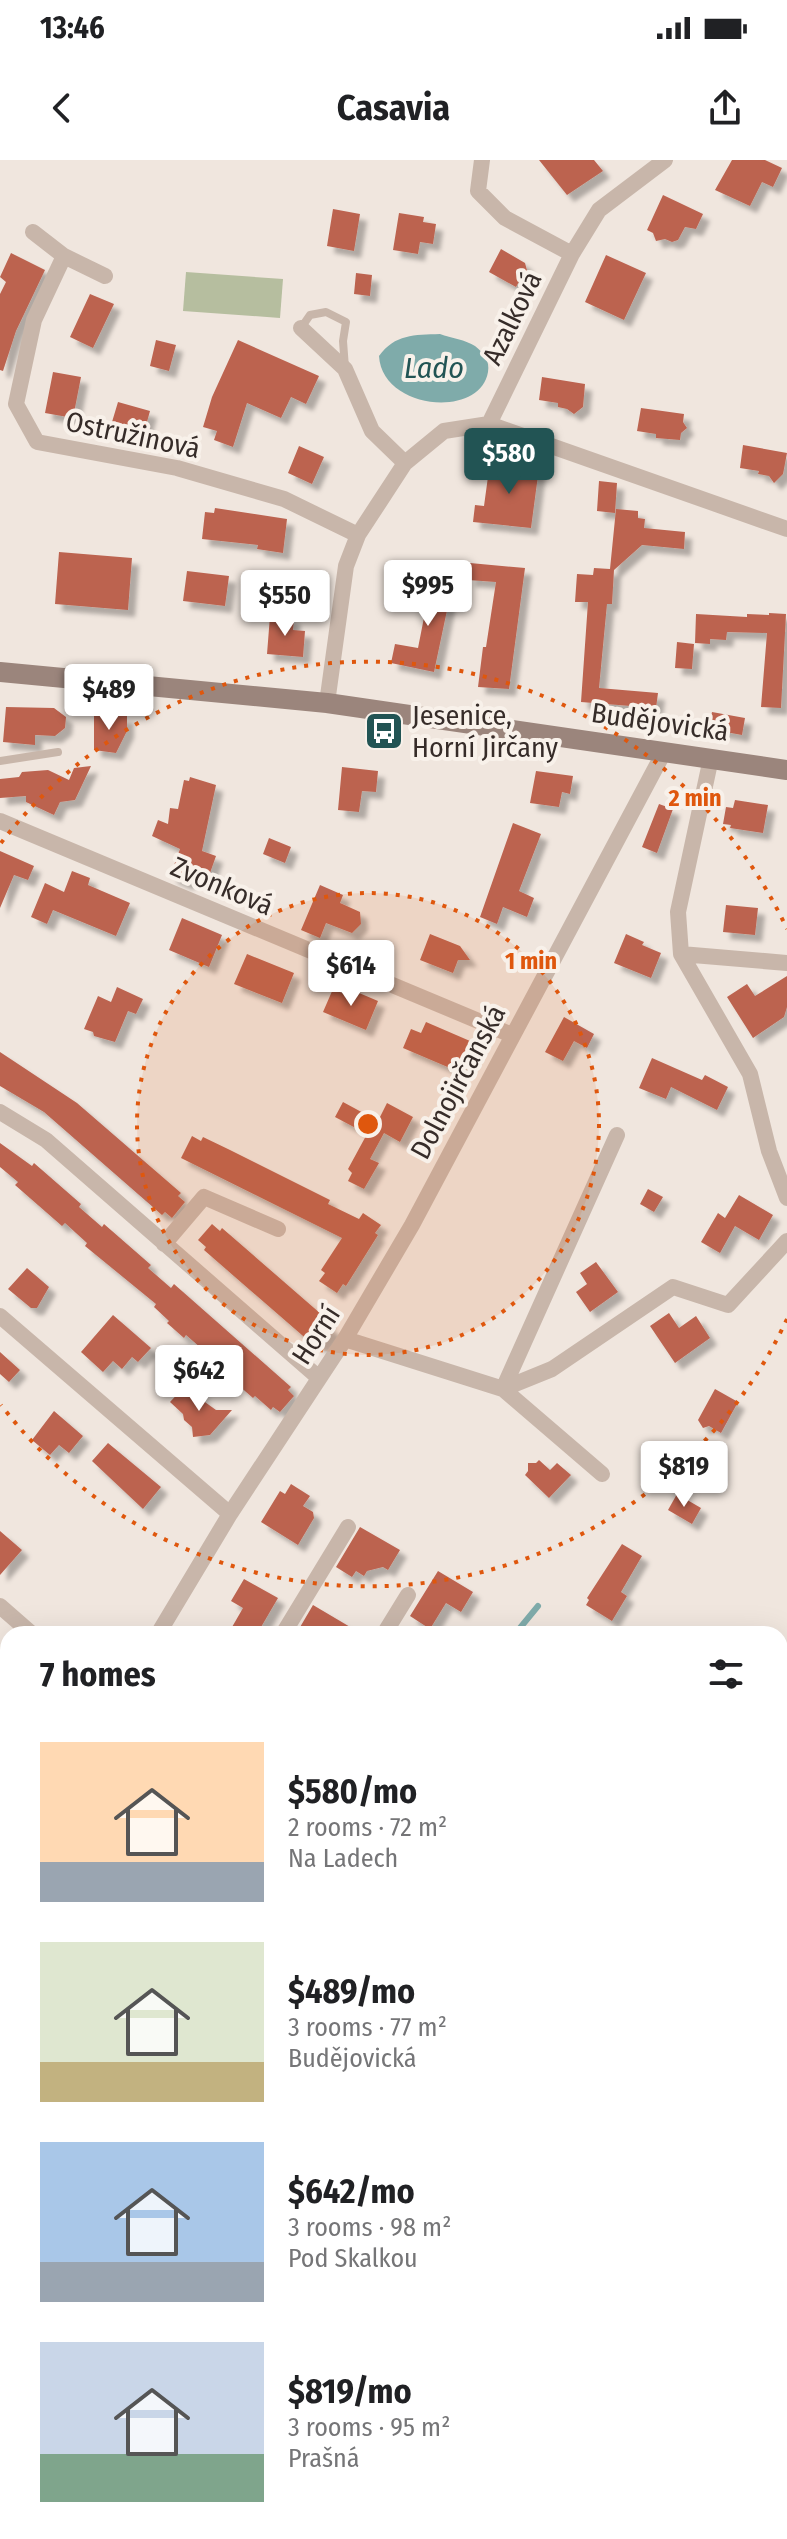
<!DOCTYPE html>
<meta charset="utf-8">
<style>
:root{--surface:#fff;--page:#f2f2f2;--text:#202124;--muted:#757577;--accent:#225454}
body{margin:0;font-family:"Fira Sans Condensed",sans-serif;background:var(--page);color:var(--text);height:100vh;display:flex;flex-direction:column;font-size:30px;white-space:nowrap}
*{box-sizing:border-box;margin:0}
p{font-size:26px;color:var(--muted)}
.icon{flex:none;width:44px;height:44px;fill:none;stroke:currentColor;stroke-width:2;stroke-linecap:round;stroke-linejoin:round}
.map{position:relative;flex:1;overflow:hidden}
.panel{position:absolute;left:0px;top:1466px;width:788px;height:914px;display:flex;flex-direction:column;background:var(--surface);border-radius:24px 24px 0 0;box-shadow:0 8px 32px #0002}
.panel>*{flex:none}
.price{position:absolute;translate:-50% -68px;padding:0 18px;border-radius:8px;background:#fff;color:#222;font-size:26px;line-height:52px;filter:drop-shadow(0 2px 4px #0008)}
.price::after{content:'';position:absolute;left:50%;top:48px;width:24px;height:18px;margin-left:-12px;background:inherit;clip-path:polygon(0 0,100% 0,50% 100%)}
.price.selected{background:var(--accent);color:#fff}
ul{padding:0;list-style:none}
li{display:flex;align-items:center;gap:24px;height:200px;padding:0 40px}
li span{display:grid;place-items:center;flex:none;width:224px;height:160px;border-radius:0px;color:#555}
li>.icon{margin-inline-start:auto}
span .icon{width:96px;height:96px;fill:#fffc;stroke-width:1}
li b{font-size:34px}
h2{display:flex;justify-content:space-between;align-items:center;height:96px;padding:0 40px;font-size:34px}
.status{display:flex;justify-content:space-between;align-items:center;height:56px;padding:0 40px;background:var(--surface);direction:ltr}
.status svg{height:22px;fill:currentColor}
header{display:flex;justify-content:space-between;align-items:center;height:104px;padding:0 40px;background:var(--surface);font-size:36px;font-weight:700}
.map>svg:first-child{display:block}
</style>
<div class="status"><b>13:46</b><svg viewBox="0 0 49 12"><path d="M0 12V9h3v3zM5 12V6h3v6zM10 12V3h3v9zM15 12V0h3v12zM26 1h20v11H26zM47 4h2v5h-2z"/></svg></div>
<header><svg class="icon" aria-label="back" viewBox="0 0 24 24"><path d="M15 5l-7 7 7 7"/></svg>Casavia<svg class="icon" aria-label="share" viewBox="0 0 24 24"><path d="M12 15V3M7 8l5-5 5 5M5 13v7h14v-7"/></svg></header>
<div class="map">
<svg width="787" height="2379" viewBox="0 0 787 2379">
<defs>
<filter id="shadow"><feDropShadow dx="7" dy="7" stdDeviation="2" flood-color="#0004"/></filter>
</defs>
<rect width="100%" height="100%" fill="#f0e6de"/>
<!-- green -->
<path fill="#b6be9f" d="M 186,112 L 283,119 L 280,158 L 183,151 Z"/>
<!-- water -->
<path fill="#7fabaa" d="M 440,174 C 451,178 466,180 475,186 C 484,193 490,201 488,212 C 480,259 382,250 379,196 C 395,174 414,175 440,174 Z"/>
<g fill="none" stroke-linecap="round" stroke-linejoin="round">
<!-- stream -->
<path stroke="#7fabaa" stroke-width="6" d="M 515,1474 L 538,1446
M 0,2022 L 8,2015"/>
</g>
<!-- building -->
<path fill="#bc6350" filter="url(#shadow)" d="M 539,0 L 594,0 L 603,11 L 567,35 Z
M 732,0 L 765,0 L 782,8 L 773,27 L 762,22 L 750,46 L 715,30 Z
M 663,35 L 703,54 L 696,69 L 685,67 L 678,80 L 672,82 L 665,79 L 656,81 L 653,73 L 647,70 Z
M 333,49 L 360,54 L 354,91 L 327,86 Z
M 399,53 L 424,57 L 423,62 L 436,64 L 433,84 L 420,82 L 418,94 L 393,90 Z
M 501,89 L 525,103 L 528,114 L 522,116 L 516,127 L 489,112 Z
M 11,93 L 45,110 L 16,171 L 3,211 L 0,210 L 0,134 L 6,122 L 0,117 Z
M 606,95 L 646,113 L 624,160 L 585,142 Z
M 356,113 L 372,115 L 370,136 L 354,134 Z
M 90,134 L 114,144 L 93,188 L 70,177 Z
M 156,180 L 176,185 L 169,211 L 150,206 Z
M 238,180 L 319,216 L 306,244 L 291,237 L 281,258 L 247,243 L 233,287 L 214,280 L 217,271 L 203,267 L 212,237 Z
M 53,212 L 81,217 L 73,258 L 45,253 Z
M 542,217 L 585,224 L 583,247 L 574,254 L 567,249 L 558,247 L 558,243 L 539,240 Z
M 118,242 L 150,251 L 143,276 L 120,269 L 122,265 L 112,262 Z
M 641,248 L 684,254 L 683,262 L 687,268 L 681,273 L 680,280 L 656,278 L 656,274 L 637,271 Z
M 743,285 L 787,293 L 783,314 L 774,323 L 769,316 L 758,314 L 759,311 L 740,308 Z
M 299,286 L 324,297 L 312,324 L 288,313 Z
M 490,302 L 539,308 L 531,368 L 473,362 L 475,345 L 484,346 Z
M 599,321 L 617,323 L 615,353 L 597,351 Z
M 215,348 L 287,359 L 283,393 L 257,389 L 258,385 L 202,379 L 205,352 L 214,353 Z
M 616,349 L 638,351 L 638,358 L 645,359 L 644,368 L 685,372 L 684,389 L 642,385 L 614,410 L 612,444 L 607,444 L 599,528 L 658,533 L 656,548 L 581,542 L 588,442 L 575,442 L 577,414 L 593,415 L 594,408 L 610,409 Z
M 59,392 L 132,398 L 128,450 L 55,444 Z
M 470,403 L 525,408 L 509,529 L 478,527 L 483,487 L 486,487 L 496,422 L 468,420 Z
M 187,411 L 229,416 L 225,446 L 183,441 Z
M 433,412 L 454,417 L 434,512 L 391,503 L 395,484 L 418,488 Z
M 769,453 L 786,454 L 781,548 L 761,547 L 767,473 L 727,472 L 726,480 L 710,479 L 710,484 L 695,483 L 696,454 L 747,457 L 747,454 L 769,455 Z
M 270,456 L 294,458 L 293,470 L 305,471 L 303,497 L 267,494 Z
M 677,482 L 694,484 L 692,509 L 675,508 Z
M 6,547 L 54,548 L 66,557 L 65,568 L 55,576 L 35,575 L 35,585 L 3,582 Z
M 712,552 L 745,558 L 742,575 L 709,569 Z
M 94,555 L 127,556 L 127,571 L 116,593 L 94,590 Z
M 91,606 L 75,640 L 60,642 L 54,655 L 26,642 L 26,636 L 0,638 L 0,619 L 19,617 L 22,612 L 48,610 L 69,620 L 74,608 Z
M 342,607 L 378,611 L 376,632 L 362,631 L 359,652 L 338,650 Z
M 536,611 L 573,616 L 570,634 L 562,632 L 559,647 L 530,643 Z
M 190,617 L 216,625 L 202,691 L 216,696 L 210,713 L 196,714 L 186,723 L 170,716 L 180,689 L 152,676 L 158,660 L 168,664 L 170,648 L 178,649 L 184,620 L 189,621 Z
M 735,640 L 768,645 L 763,673 L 730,668 L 731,665 L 723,664 L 726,647 L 733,648 Z
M 659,644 L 673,649 L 657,693 L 642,687 Z
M 513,663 L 541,674 L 519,731 L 534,738 L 527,757 L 503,747 L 497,764 L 480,757 Z
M 269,678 L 291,687 L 285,703 L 263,694 Z
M 0,691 L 34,706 L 28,720 L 14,715 L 0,748 Z
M 72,711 L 90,718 L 88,725 L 130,743 L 116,776 L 53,750 L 47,764 L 31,757 L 45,723 L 64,732 Z
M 320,725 L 343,735 L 340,743 L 360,752 L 361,764 L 352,773 L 326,763 L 320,778 L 301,770 Z
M 726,745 L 758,748 L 755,775 L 723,772 Z
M 182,758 L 222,775 L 209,807 L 169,790 Z
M 430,774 L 460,786 L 470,800 L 458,800 L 453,813 L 420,800 Z
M 626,774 L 644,782 L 642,785 L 661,793 L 651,818 L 614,803 Z
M 247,794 L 294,813 L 282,843 L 234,824 Z
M 787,816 L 787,847 L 784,857 L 753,878 L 727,837 L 747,824 L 755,836 Z
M 117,827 L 143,839 L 136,854 L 128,851 L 115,882 L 94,876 L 93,872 L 84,869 L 98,836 L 111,842 Z
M 333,829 L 349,836 L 352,830 L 378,841 L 366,870 L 323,852 Z
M 564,857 L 594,874 L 587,888 L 574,881 L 563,901 L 545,892 Z
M 426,862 L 470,881 L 457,911 L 403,888 L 411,869 L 421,873 Z
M 0,892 L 77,943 L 181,1033 L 178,1036 L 185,1042 L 172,1058 L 165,1052 L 162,1055 L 44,952 L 0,926 Z
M 652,898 L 702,920 L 705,915 L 728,927 L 717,950 L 671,927 L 666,939 L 639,928 Z
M 343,942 L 378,961 L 387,943 L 413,957 L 400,982 L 384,973 L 370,999 L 379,1003 L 364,1029 L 348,1021 L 352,1013 L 348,1009 L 367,974 L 335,957 Z
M 192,976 L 201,981 L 203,977 L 230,990 L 330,1040 L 328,1044 L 359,1059 L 363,1053 L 381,1065 L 375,1073 L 378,1075 L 346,1126 L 343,1124 L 337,1133 L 319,1121 L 325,1113 L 321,1110 L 342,1078 L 181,998 Z
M 0,983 L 32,1006 L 34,1003 L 81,1044 L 79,1047 L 102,1067 L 104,1064 L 151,1105 L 148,1108 L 171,1128 L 174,1124 L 291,1227 L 288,1230 L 294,1236 L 280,1252 L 273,1247 L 271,1250 L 255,1236 L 253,1238 L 237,1224 L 239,1221 L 186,1175 L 184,1178 L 167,1163 L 169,1161 L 154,1147 L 156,1144 L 85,1086 L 87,1083 L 65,1063 L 62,1066 L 15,1025 L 18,1022 L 0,1007 Z
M 648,1029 L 663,1037 L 654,1052 L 640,1044 Z
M 739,1035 L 773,1055 L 759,1080 L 735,1066 L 720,1093 L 701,1082 L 718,1053 L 725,1058 Z
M 212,1064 L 220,1071 L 222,1068 L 329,1161 L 326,1164 L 334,1170 L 320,1187 L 312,1180 L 310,1182 L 204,1090 L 206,1087 L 198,1080 Z
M 596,1102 L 618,1132 L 590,1152 L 576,1132 L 587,1124 L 580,1113 Z
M 27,1108 L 49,1127 L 37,1148 L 31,1148 L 8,1129 Z
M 669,1153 L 679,1168 L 696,1156 L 710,1178 L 675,1203 L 650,1166 Z
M 113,1155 L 151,1188 L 138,1202 L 132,1197 L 122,1209 L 113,1201 L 103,1212 L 81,1192 Z
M 0,1192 L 20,1210 L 9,1222 L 0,1214 Z
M 184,1227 L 216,1250 L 232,1250 L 210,1275 L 193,1277 L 192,1267 L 184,1260 L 183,1254 L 170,1242 Z
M 715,1229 L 738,1242 L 721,1273 L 709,1266 L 703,1268 L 698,1260 Z
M 54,1251 L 83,1276 L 69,1293 L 59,1285 L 50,1295 L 32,1280 Z
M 108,1283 L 161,1327 L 143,1349 L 92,1301 Z
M 539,1300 L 550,1310 L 557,1303 L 571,1315 L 549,1338 L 525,1315 L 528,1311 L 528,1303 L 536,1303 Z
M 291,1324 L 310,1336 L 303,1346 L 313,1352 L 314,1358 L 298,1385 L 261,1362 L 280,1331 L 285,1334 Z
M 677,1334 L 701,1348 L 692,1364 L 668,1350 Z
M 360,1367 L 400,1390 L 388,1410 L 383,1407 L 367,1411 L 364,1416 L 356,1411 L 352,1417 L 336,1407 Z
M 0,1371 L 22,1390 L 0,1415 Z
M 622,1384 L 642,1396 L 621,1432 L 627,1436 L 612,1461 L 586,1445 L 589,1440 L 587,1438 Z
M 438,1411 L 473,1432 L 461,1452 L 446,1443 L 430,1469 L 410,1456 Z
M 244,1419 L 278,1438 L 257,1474 L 228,1474 L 243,1448 L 231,1441 Z
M 313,1445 L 362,1474 L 296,1474 Z"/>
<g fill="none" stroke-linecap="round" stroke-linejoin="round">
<!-- lane -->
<path stroke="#c8b6aa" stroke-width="8" d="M 301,168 L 310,155 L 326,152 L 346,162 L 343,181 L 345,208
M 0,601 L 58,592"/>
<!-- street -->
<path stroke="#c8b6aa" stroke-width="16" d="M 482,0 L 478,31 L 505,58 L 572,94
M 33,72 L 64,96 L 105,116
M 64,96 L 34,160 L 16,244 L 37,282 L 177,308 L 284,339 L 358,375
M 301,168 L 345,209 L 372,271 L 405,303
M 489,264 L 572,94 L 599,50 L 665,0
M 327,543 L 346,406 L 358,375 L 405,303 L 444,271 L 489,264 L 787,369
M 711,598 L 678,752 L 681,794 L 750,914 L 769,991 L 787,1038
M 0,661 L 512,875
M 681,794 L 787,803
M 0,952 L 46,980 L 319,1218
M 164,1084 L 204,1037 L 278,1069
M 0,1156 L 230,1354
M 345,1179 L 503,1229 L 602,1314
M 503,1229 L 552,1209 L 673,1127 L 728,1145 L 787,1081
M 503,1229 L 617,975
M 0,1446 L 32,1474
M 158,1474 L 230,1354 L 345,1179 L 412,1065 L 664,592
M 283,1474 L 348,1367
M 384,1474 L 408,1435
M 780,1702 L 787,1706
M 0,1732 L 8,1719
M 0,1875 L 8,1880
M 780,1948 L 781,1949
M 0,2111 L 8,2115
M 780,2176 L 787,2162
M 780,2254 L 787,2257
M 0,2328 L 8,2334
M 56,2372 L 65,2379
M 520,2379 L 523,2372"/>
<!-- secondary -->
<path stroke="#9b857c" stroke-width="20" d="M 0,512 L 327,543 L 787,610"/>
</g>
<!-- distance rings -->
<circle cx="368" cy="964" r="231" fill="#df570d" fill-opacity=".12"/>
<g fill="none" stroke="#df570d" stroke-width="4" stroke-dasharray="4 8">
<circle cx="368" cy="964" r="231"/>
<path d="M787 1159A462 462 0 0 1 1 1245M1 683A462 462 0 0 1 787 769"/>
</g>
<!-- icons -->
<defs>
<g id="bus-square" transform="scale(2)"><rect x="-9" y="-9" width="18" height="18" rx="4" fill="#225454" stroke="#f8f1ea"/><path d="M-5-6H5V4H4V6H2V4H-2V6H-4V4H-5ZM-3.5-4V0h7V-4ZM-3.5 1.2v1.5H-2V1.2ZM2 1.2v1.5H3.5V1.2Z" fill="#fff"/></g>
</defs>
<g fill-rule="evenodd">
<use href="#bus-square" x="384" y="571"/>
</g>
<g text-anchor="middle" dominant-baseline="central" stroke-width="8" stroke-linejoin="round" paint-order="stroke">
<!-- street labels -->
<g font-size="28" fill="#362c29" stroke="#f8f1ea">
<text transform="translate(512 158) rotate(-64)">Azalková</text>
<text transform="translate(133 275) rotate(12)">Ostružinová</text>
<text transform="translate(660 562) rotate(8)">Budějovická</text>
<text transform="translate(222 726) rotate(23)">Zvonková</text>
<text transform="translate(458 922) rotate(-62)">Dolnojirčanská</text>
<text transform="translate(316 1175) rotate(-57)">Horní</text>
</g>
<!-- poi labels -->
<g font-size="28" fill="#362c29" stroke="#f8f1ea" text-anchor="start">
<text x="412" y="555">Jesenice,<tspan x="412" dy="32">Horní Jirčany</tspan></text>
</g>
<!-- water labels -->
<g font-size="30" font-style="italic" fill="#225454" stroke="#f8f1ea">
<text x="434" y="208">Lado</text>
</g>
</g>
<circle cx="368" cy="964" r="12" fill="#df570d" stroke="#f8f1ea" stroke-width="4"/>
<g font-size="24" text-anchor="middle" font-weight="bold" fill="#df570d" stroke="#f8f1ea" stroke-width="8" stroke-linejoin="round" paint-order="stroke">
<text x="695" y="646">2 min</text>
<text x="531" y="809">1 min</text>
</g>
</svg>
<b class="price selected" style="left:509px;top:336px">$580</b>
<b class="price" style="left:428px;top:468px">$995</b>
<b class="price" style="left:285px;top:478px">$550</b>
<b class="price" style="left:109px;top:572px">$489</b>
<b class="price" style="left:351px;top:848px">$614</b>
<b class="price" style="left:199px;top:1253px">$642</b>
<b class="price" style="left:684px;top:1349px">$819</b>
<section class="panel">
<h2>7 homes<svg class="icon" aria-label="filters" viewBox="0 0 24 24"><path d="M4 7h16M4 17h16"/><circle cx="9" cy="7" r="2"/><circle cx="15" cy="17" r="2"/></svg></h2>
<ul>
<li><span style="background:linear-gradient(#ffd9b3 75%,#9aa5b1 0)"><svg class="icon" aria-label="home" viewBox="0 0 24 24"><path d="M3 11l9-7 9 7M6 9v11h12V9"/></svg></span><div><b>$580/mo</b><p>2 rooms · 72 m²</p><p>Na Ladech</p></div></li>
<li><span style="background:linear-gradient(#dfe7d0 75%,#c2b280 0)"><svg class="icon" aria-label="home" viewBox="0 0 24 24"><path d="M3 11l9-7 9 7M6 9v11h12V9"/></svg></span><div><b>$489/mo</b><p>3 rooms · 77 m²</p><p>Budějovická</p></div></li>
<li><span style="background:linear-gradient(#a9c7e8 75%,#9aa5b1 0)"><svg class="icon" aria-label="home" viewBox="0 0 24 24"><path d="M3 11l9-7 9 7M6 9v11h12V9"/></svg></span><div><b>$642/mo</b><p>3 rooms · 98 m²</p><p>Pod Skalkou</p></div></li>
<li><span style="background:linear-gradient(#c9d6e8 70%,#7fa58c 0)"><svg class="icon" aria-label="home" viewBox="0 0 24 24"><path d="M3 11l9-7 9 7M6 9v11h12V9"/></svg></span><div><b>$819/mo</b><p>3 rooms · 95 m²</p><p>Prašná</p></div></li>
</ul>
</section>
</div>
